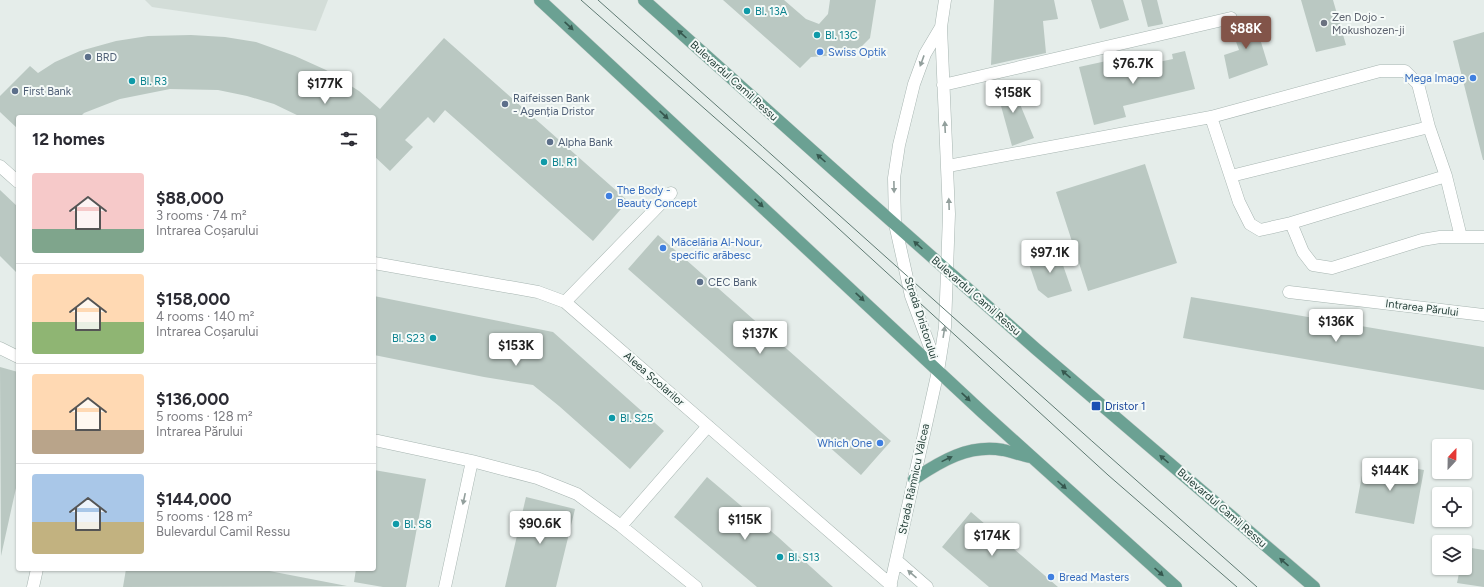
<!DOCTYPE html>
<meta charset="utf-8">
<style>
:root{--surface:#fff;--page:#f7f7f7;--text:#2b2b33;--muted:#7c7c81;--line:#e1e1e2;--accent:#825449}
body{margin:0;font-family:Figtree,sans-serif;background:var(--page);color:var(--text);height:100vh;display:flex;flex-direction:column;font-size:15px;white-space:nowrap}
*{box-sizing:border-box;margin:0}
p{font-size:13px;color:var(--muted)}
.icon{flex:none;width:22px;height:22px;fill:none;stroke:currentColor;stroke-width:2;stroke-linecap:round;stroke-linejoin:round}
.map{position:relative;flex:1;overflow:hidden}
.drawer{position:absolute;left:16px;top:115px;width:360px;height:456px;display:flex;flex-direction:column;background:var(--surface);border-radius:4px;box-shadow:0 1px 3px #0004}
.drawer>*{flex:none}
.needle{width:26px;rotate:22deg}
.fabs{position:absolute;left:1432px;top:439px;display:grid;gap:8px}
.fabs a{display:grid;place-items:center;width:40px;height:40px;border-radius:4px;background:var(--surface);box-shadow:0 1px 3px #0004;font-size:20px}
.price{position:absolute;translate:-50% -34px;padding:0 9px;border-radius:4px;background:#fff;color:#222;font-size:13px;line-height:26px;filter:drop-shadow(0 1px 2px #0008)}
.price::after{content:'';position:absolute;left:50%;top:24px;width:12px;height:9px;margin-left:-6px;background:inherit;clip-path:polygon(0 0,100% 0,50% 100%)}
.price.on{background:var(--accent);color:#fff}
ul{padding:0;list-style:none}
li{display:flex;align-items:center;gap:12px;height:100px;padding:0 16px}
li+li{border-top:1px solid var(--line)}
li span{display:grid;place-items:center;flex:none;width:112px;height:80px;border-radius:4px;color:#555}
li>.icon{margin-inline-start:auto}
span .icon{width:48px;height:48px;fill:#fffc;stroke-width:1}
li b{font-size:17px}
h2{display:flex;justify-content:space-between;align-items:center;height:48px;padding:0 16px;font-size:17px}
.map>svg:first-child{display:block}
</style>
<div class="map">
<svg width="1484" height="587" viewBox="0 0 1484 587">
<rect width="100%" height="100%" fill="#e5edea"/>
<!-- built -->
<path fill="#d3ddd8" d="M 145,0 L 328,0 L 316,31 L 152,7 Z"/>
<!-- building -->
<path fill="#bac8c2" d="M 723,0 L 784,0 L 806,19 L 819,24 L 828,14 L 830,0 L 876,0 L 870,38 L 861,47 L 839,55 L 811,57 L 800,68 Z
M 994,0 L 1054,0 L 1058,19 L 1043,21 L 1046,53 L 991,65 Z
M 1091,0 L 1123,0 L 1129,20 L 1100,29 Z
M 1141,0 L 1157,0 L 1163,24 L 1148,27 Z
M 1301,0 L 1333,0 L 1346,45 L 1316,52 Z
M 1254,19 L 1268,65 L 1229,79 L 1224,55 L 1239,50 L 1230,25 Z
M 1484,32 L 1484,160 L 1483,160 L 1453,41 Z
M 191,35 L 225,37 L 256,42 L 295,56 L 326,70 L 359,91 L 380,109 L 444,38 L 628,201 L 593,241 L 445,110 L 434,123 L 428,117 L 405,140 L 413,147 L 390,171 L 374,156 L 374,117 L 301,117 L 274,104 L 247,96 L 218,90 L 170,89 L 120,99 L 84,113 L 80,117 L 18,117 L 18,129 L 0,112 L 0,96 L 30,66 L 38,73 L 55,62 L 80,51 L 116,41 L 148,36 Z
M 1185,51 L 1195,89 L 1123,106 L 1126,117 L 1094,125 L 1079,67 L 1111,60 L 1114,71 L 1173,59 L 1172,54 Z
M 1010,80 L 1034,138 L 1012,146 L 995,84 Z
M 1145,164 L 1177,263 L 1088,291 L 1056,192 Z
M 0,190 L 18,207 L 18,274 L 0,256 Z
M 658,235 L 891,441 L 861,475 L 628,269 Z
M 1057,248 L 1072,291 L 1048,298 L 1038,290 L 1027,258 Z
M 374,296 L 553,332 L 664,431 L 630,469 L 559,406 L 533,385 L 484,377 L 374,355 Z
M 1191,297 L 1484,347 L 1484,390 L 1183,338 Z
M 0,367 L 18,372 L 18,479 L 1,556 Z
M 1365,459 L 1424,470 L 1414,524 L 1355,513 Z
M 374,470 L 426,479 L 406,587 L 383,587 L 354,582 L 356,569 L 374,569 Z
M 707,477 L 778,537 L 833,587 L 757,587 L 674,517 Z
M 526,497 L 575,509 L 556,587 L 505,587 Z
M 971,512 L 1058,587 L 989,587 L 942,547 Z
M 1465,547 L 1484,550 L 1484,587 L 1457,583 L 1460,568 L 1465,568 Z
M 126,569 L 259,569 L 347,586 L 123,587 Z"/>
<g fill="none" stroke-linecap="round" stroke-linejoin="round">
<!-- minor casing -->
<g stroke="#a7b5b1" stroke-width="13">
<path id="minor" d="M 943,85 L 1231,18
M 1211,117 L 1239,202 L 1250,224 L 1260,230 L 1291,223 L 1303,252 L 1313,265 L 1332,268 L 1422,240 L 1440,237 L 1484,237
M 0,166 L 18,182
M 948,166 L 1211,117 L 1380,71 L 1405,71 L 1418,84 L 1429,127 L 1446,176 L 1461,237
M 1231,176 L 1429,127
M 1291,223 L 1446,176
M 374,263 L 538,292 L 565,302 L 891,585
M 1289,292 L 1484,315
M 565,302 L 671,193
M 0,348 L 18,357
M 938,369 L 911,296 L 895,224 L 894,178 L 899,145 L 914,84 L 925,54 L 941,27
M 374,440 L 472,461 L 537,478 L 577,494 L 621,526 L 696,587
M 621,526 L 708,426
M 896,560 L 927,587
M 33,587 L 37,569
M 445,587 L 472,461
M 890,587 L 938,371 L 945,327 L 949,214 L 941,27 L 945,0"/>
</g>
<!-- major casing -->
<g stroke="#c2c9c7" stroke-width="13">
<path id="major" d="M 540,0 L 982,412 L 1176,587
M 644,0 L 863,196 L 1036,349 L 1314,587
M 914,479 C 941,461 969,444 1003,450 C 1012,452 1021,455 1030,457"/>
</g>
<!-- minor -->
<use href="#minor" stroke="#fff" stroke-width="12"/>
<!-- major -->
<use href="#major" stroke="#6ba193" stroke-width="12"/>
<!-- tram -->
<path stroke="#5f7a73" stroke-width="1" d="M 581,0 L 780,175 L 1108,475 L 1237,587
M 598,0 C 818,195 1036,393 1257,587"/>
</g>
<!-- one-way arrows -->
<defs><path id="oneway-solid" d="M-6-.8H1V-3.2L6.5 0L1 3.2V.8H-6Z"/></defs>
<g fill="#36584f">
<use href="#oneway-solid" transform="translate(569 26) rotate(43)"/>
<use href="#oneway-solid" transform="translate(682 34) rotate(-138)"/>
<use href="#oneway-solid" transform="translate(664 115) rotate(43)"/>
<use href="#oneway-solid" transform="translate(821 158) rotate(-138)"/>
<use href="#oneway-solid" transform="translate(759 203) rotate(43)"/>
<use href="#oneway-solid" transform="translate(918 245) rotate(-138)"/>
<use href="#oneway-solid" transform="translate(860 297) rotate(43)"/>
<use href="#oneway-solid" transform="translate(1066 374) rotate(-139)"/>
<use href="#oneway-solid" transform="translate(966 397) rotate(43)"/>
<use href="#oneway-solid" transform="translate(947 459) rotate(-26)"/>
<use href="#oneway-solid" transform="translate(1164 459) rotate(-139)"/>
<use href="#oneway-solid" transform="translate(1062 485) rotate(42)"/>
<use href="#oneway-solid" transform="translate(1284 562) rotate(-139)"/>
<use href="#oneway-solid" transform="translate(1159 572) rotate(42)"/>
</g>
<g fill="#929f9c">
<use href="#oneway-solid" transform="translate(922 61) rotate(110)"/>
<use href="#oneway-solid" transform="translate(945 127) rotate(-93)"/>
<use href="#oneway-solid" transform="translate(894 187) rotate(89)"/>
<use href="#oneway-solid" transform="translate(949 204) rotate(-92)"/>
<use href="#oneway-solid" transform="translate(944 332) rotate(-81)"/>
<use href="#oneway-solid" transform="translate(464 499) rotate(102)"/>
<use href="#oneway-solid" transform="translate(912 574) rotate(-139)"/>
</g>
<!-- markers -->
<g fill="#0f9aa8" stroke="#f5faf8" stroke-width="1.5">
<circle cx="747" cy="11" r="4"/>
<circle cx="817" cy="35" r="4"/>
<circle cx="132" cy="81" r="4"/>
<circle cx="544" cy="162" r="4"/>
<circle cx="433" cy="338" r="4"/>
<circle cx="612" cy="418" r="4"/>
<circle cx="396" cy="524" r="4"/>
<circle cx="780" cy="557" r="4"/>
</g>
<circle fill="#6b7280" stroke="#f5faf8" stroke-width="1.5" cx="1324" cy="23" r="4"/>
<g fill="#3f7fe0" stroke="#f5faf8" stroke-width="1.5">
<circle cx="820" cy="52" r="4"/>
<circle cx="1473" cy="78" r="4"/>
<circle cx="609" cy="196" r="4"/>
<circle cx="663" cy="248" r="4"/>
<circle cx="880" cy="443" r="4"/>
<circle cx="1051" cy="577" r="4"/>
</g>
<g fill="#5c6f8a" stroke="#f5faf8" stroke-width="1.5">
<circle cx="88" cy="57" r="4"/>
<circle cx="15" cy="91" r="4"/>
<circle cx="505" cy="104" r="4"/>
<circle cx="550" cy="142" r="4"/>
<circle cx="700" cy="282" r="4"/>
</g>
<rect fill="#1a4fb4" stroke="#f5faf8" stroke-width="1.5" x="1091" y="401" width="10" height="10" rx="2"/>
<g text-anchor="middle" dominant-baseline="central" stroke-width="4" stroke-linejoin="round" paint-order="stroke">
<!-- culture labels -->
<g font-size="11" fill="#0d838f" stroke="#f5faf8" text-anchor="start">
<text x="755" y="11">Bl. 13A</text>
<text x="825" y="35">Bl. 13C</text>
<text x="140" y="81">Bl. R3</text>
<text x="552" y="162">Bl. R1</text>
<text x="425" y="338" text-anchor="end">Bl. S23</text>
<text x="620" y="418">Bl. S25</text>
<text x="404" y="524">Bl. S8</text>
<text x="788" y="557">Bl. S13</text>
</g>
<!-- worship labels -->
<g font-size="11" fill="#5b616d" stroke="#f5faf8" text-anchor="start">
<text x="1332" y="17">Zen Dojo -<tspan x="1332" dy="13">Mokushozen-ji</tspan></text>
</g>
<!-- shop labels -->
<g font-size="11" fill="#366cbe" stroke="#f5faf8" text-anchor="start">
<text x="828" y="52">Swiss Optik</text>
<text x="1465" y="78" text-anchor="end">Mega Image</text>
<text x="617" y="190">The Body -<tspan x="617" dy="13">Beauty Concept</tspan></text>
<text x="671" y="242">Măcelăria Al-Nour,<tspan x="671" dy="13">specific arăbesc</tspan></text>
<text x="872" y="443" text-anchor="end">Which One</text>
<text x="1059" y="577">Bread Masters</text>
</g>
<!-- service labels -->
<g font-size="11" fill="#4e5e75" stroke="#f5faf8" text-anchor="start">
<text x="96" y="57">BRD</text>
<text x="23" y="91">First Bank</text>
<text x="513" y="98">Raifeissen Bank<tspan x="513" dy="13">- Agenția Dristor</tspan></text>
<text x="558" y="142">Alpha Bank</text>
<text x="708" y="282">CEC Bank</text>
</g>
<!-- street labels -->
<g font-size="11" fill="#243f38" stroke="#f5faf8">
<text transform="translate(734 81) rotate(42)">Bulevardul Camil Ressu</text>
<text transform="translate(976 296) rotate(41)">Bulevardul Camil Ressu</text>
<text transform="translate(1422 308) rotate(7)">Intrarea Părului</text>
<text transform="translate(921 318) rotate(72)">Strada Dristorului</text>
<text transform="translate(654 379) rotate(41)">Aleea Școlarilor</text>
<text transform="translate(914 479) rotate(-78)">Strada Râmnicu Vâlcea</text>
<text transform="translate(1222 508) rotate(41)">Bulevardul Camil Ressu</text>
</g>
<!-- transit labels -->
<g font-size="11" fill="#164399" stroke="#f5faf8" text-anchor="start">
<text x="1105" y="406">Dristor 1</text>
</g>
</g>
</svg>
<div class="fabs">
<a><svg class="needle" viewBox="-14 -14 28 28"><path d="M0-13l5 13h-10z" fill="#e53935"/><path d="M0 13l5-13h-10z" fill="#7c7c81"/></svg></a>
<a><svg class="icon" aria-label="locate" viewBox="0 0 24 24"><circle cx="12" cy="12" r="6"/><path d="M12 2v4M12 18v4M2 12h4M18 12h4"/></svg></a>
<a><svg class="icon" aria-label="layers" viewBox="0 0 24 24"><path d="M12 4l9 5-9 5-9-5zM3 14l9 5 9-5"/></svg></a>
</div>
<b class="price on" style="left:1246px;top:50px">$88K</b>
<b class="price" style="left:1133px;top:85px">$76.7K</b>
<b class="price" style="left:325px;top:105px">$177K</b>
<b class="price" style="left:1013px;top:114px">$158K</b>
<b class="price" style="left:1050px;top:274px">$97.1K</b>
<b class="price" style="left:1336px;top:343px">$136K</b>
<b class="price" style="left:760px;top:355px">$137K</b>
<b class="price" style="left:516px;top:367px">$153K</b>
<b class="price" style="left:1390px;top:492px">$144K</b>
<b class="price" style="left:745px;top:541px">$115K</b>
<b class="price" style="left:540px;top:545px">$90.6K</b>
<b class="price" style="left:992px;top:557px">$174K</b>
<section class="drawer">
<h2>12 homes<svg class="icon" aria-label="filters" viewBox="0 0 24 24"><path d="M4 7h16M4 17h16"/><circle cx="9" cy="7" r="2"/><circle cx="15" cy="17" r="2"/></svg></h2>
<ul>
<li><span style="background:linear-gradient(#f6c9c9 70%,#7fa58c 0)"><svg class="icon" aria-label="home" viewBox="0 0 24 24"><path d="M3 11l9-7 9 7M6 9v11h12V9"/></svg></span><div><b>$88,000</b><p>3 rooms · 74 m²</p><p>Intrarea Coșarului</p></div></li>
<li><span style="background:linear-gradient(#ffd9b3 60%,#8fb573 0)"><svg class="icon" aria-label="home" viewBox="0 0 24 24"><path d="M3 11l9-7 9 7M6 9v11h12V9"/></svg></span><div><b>$158,000</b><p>4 rooms · 140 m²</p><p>Intrarea Coșarului</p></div></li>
<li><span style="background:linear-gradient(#ffd9b3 70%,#b9a48a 0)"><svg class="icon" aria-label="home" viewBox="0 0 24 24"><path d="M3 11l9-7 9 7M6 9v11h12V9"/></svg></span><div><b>$136,000</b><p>5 rooms · 128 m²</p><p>Intrarea Părului</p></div></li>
<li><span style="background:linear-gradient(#a9c7e8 60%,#c2b280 0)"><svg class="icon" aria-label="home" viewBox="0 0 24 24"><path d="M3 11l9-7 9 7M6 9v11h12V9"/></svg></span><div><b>$144,000</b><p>5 rooms · 128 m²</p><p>Bulevardul Camil Ressu</p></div></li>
</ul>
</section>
</div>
